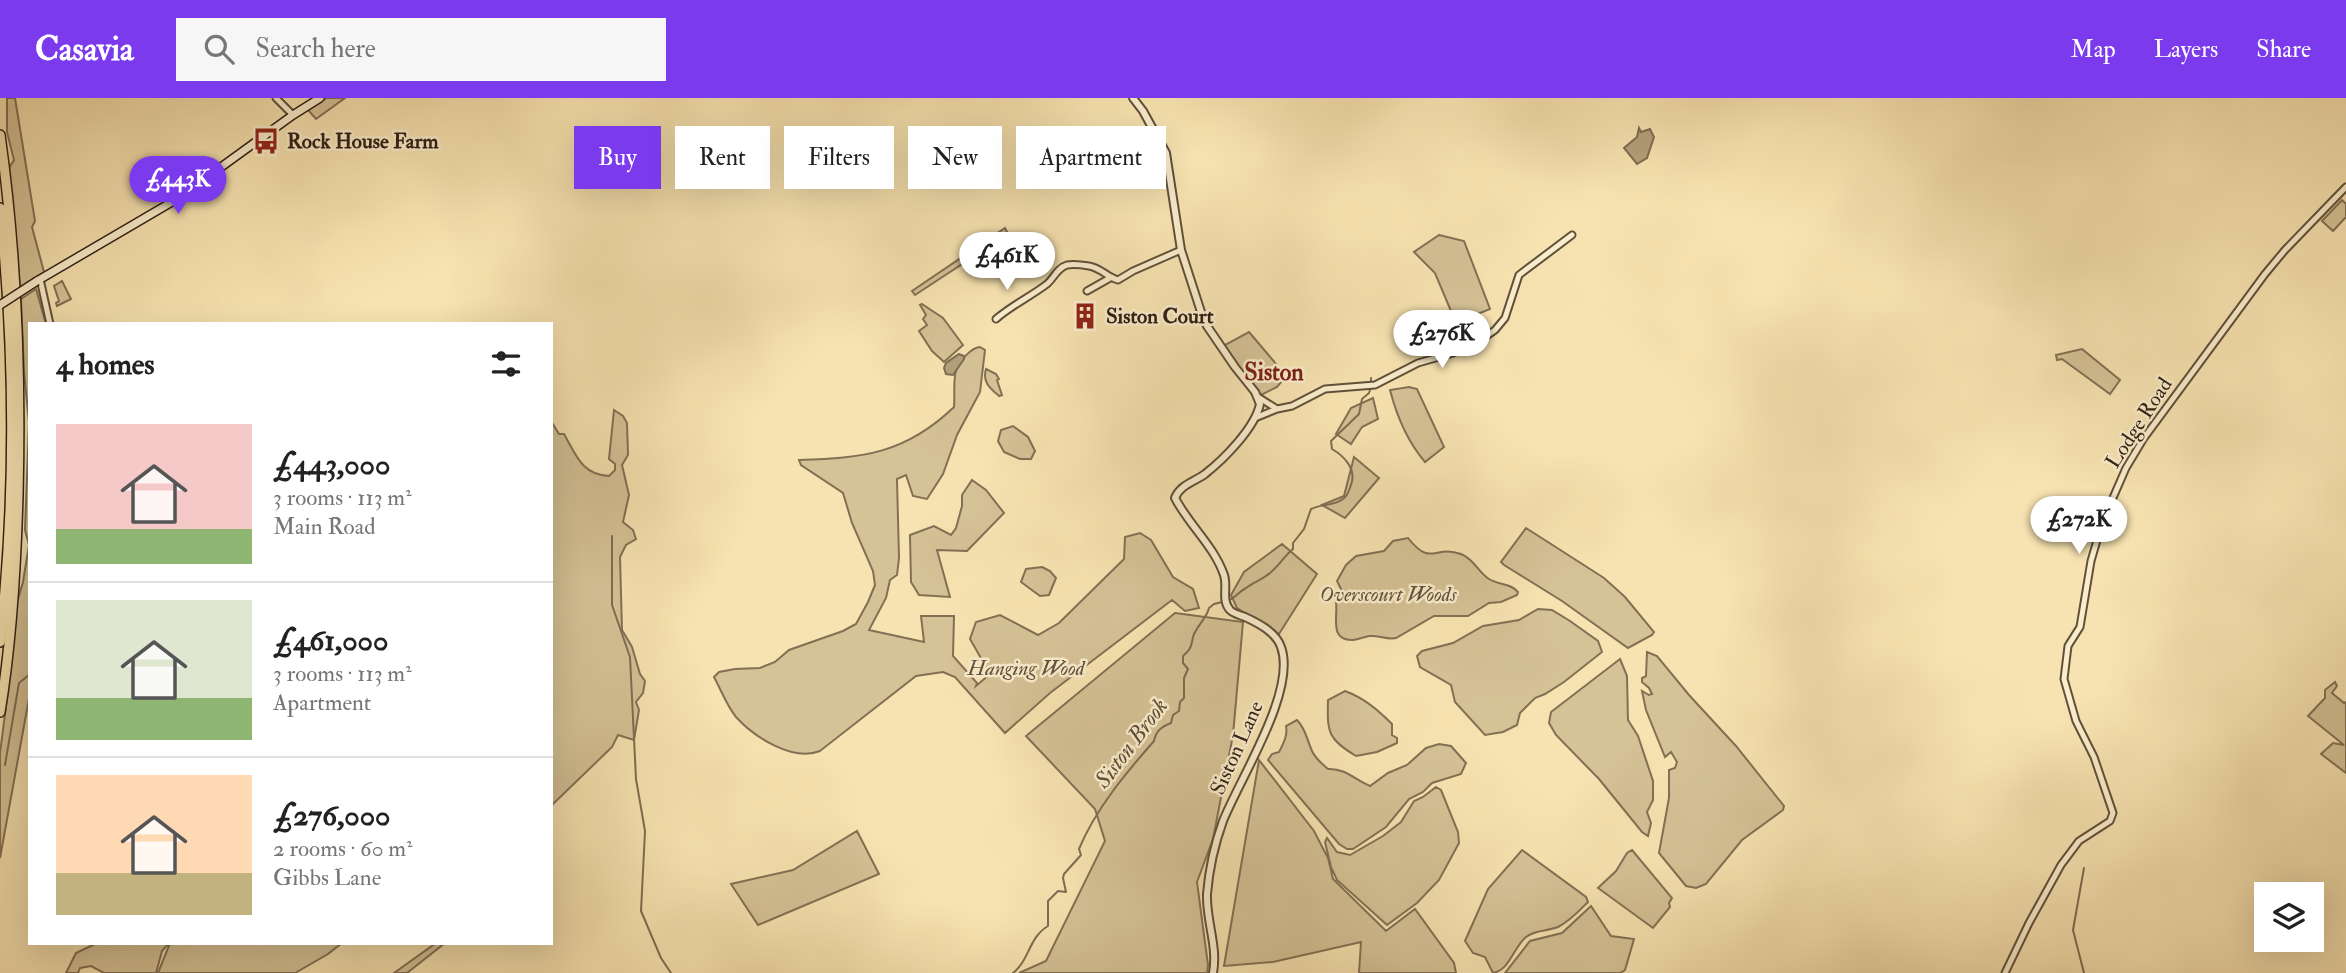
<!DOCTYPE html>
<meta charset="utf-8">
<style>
:root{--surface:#fff;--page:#f6f6f6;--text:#222;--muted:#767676;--line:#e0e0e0;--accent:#7c3aed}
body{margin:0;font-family:"IM FELL Double Pica",serif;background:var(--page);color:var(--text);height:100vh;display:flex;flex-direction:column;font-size:26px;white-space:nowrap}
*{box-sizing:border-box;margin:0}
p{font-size:23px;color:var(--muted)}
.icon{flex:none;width:38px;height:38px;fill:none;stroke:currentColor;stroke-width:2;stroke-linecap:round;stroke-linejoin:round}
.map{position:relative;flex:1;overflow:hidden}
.drawer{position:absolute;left:28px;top:224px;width:525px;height:623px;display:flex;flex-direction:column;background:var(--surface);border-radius:0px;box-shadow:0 7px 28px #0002}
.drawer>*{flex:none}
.guide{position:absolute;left:574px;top:28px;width:665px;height:63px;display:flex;gap:14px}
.tools{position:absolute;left:2254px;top:784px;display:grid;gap:14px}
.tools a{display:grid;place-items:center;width:70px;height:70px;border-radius:0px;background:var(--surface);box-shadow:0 7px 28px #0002;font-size:35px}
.price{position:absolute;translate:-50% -60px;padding:0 16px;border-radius:24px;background:#fff;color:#222;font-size:23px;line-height:46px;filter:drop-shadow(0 2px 4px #0008)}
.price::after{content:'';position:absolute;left:50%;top:42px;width:21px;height:16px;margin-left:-10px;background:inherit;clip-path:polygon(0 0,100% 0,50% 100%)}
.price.current{background:var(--accent);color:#fff}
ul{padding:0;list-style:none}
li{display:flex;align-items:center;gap:21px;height:175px;padding:0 28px}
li+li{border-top:2px solid var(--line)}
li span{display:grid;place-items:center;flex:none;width:196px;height:140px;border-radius:0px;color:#555}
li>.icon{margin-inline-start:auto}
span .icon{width:84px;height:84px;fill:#fffc;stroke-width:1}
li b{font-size:30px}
h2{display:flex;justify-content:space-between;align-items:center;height:84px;padding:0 28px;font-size:30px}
.chip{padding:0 24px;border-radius:0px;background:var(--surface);box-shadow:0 7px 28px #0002;font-size:24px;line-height:63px}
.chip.current{background:var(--accent);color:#fff}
header{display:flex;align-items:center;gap:42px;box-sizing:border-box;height:98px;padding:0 35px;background:var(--accent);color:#fff}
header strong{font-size:33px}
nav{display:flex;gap:38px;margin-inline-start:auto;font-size:24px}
.search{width:490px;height:63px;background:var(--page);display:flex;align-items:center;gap:18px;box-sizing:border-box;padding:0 24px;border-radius:0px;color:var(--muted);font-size:26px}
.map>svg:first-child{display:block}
</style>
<header>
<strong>Casavia</strong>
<div class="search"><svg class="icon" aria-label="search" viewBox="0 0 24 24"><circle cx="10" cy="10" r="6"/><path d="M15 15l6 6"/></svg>Search here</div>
<nav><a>Map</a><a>Layers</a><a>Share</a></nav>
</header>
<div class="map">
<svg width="2346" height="875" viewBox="0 0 2346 875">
<rect width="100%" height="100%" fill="#f7e3b1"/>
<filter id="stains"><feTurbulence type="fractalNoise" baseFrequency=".00286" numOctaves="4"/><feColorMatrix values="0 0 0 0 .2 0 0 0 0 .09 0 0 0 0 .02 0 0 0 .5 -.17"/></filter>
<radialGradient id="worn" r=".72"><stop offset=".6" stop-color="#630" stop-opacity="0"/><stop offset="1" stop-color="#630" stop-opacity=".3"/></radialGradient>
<!-- green -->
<path fill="#d5c296" stroke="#827054" stroke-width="2" d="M 7,0 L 15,0 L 35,123 L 32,129 L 44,174 L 20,189 L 9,70 L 14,62 L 7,34 Z
M 327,0 L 345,0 L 316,21 L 308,12 Z
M 2342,102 L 2346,106 L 2346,119 L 2333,133 L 2322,123 Z
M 1005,130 L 1008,136 L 915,197 L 912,193 Z
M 1439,137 L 1464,143 L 1490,211 L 1456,225 L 1435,175 L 1414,154 Z
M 62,183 L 71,201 L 57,208 L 56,205 L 59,203 L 54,188 Z
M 36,191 L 46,226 L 30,226 L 30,595 L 0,760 L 0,655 L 12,562 L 16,508 L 23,484 L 29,447 L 25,432 L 29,324 L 24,274 L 21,201 Z
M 922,206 L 943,220 L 963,247 L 944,264 L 932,253 L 919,233 L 927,227 L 923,221 L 926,217 L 920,207 Z
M 1249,234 L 1277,267 L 1274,272 L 1282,283 L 1277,289 L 1261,297 L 1241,274 L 1223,248 Z
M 980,249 L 985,252 L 980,294 L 957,337 L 943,376 L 927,401 L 913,398 L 906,377 L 897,381 L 899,460 L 897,477 L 890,482 L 886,500 L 869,532 L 924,544 L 921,518 L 954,518 L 953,558 L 977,585 L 976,588 L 990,576 L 970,541 L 976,524 L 1000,517 L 1038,537 L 1059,525 L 1124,461 L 1125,439 L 1140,435 L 1151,442 L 1173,479 L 1193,491 L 1199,510 L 1185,513 L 1172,502 L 1050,595 L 1005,635 L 955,579 L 943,574 L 916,578 L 820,653 C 793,664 754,639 736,619 C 727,608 721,592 714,579 L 719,574 L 735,571 L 760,570 L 775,564 L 789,552 L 843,533 L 856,526 L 868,504 L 875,487 L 873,473 L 852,425 L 843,395 L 801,367 L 799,362 C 863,360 905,356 954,309 C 955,298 953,283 956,273 C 960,263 970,250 980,249 Z
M 2082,251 L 2120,282 L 2110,296 L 2062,261 L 2057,262 L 2056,257 Z
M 986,271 L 996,276 L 999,281 L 997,282 L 1002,297 L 999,298 C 990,290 982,284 986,271 Z
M 1409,289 L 1417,291 L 1444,349 L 1425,364 C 1407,343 1397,319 1390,292 Z
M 1373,300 L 1378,321 L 1362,329 L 1351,346 L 1336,336 L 1351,310 Z
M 614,312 L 623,318 L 627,325 L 628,357 L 622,367 L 629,397 L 623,424 L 633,432 L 636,441 L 626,447 L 620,459 L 622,532 L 632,549 L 640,576 L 645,583 L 643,595 L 636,604 L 639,612 L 634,642 L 618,637 L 612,649 L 551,708 L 551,323 L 559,336 L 564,336 C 576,357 582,377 609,378 L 615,372 L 615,366 L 609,361 Z
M 1013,328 L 1028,339 L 1035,353 L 1031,361 L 1020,361 L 1004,354 L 998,343 L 1001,332 Z
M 1354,359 L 1379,380 L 1345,420 L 1322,407 L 1344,398 Z
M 972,382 L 986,392 L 1004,415 L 967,453 L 937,452 L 950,499 L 919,497 L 911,484 L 910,437 L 934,428 L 951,437 L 956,430 L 962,408 L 962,397 Z
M 1526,430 L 1604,480 L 1625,499 L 1654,534 L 1652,537 L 1628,550 L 1562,503 L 1504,467 L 1501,464 Z
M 1408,440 C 1432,470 1434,446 1461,456 C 1474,461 1478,474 1489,481 C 1498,487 1511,485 1518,494 L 1517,497 L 1501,504 L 1489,505 L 1468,518 L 1434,518 L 1396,540 C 1387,542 1379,537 1369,538 C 1364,539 1359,541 1353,542 C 1329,543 1338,519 1336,504 L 1343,495 L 1337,483 L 1346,467 L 1356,458 L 1384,453 L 1393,443 Z
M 1282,446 L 1317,476 L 1279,536 L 1237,510 L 1231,497 L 1244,474 Z
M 1042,469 L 1050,473 L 1056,480 L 1049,497 L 1040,498 L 1021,484 L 1026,471 Z
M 1538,511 L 1552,512 L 1570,523 L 1598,543 L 1602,554 L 1564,584 L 1545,596 L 1535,600 L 1520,615 L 1517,627 L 1503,634 L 1485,637 L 1455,604 L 1451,587 L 1420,569 L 1417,558 L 1422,553 L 1453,545 L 1483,528 L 1519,522 Z
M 1175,515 L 1243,524 L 1233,637 L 1213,741 L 1197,784 L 1208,867 L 1207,875 L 1019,875 L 1046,863 L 1105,743 L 1095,711 L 1026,638 Z
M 1647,554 L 1657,558 L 1689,597 L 1736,648 L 1784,708 L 1783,712 L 1742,742 L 1706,786 L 1696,790 L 1686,788 L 1659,755 L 1669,700 L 1669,672 L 1675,670 L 1677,664 L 1671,654 L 1665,659 L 1646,612 L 1642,593 L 1649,597 L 1652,596 L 1649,590 L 1642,584 L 1642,580 L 1646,578 Z
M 1620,561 L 1627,578 L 1628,622 L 1638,638 L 1653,683 L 1653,702 L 1647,714 L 1651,725 L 1648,738 L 1642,734 L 1599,681 L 1556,637 L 1549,625 L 1551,614 Z
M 2335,584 L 2337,588 L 2332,595 L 2344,605 L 2346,604 L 2346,675 L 2321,656 L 2333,645 L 2344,647 L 2308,618 L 2325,600 L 2325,592 Z
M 1345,593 C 1364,600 1378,612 1392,626 L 1392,637 L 1397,640 L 1397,645 L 1377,654 L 1356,658 C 1328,641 1327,635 1328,602 Z
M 1297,622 C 1306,631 1307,642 1312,653 C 1315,660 1322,666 1328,671 C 1345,670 1355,682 1370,688 L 1388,675 L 1407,667 L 1426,650 L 1439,646 L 1451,648 L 1466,665 L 1461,676 L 1432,685 L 1423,694 L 1409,701 L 1386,729 L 1353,751 L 1347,751 L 1339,746 L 1268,662 L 1272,656 L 1279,654 C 1283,646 1288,638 1286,628 Z
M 1259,662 L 1314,733 L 1328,760 L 1333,781 L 1386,833 L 1415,811 L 1454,865 L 1456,875 L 1359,875 L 1361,844 L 1273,864 L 1224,868 Z
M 1436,689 L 1441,692 L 1458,734 L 1459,745 L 1439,782 L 1417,805 L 1387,827 L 1337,782 L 1331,769 L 1325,744 L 1327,740 L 1337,754 L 1350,757 L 1383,738 L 1401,724 L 1414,703 L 1423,699 Z
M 857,733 L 879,776 L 758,827 L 731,786 L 793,772 Z
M 1522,752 L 1586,799 L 1588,804 C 1579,813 1570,823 1558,829 C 1548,833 1534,832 1526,839 C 1513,850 1510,872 1493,875 L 1485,859 L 1473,855 L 1465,843 L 1488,791 Z
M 1632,752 L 1672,800 L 1669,805 L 1670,809 L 1653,830 L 1598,790 L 1616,773 L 1627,755 Z
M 1591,808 L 1611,838 L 1634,841 L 1625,872 L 1620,875 L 1505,875 L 1530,843 L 1562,835 Z
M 97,845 L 168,845 L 168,846 L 162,853 L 156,875 L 104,875 L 91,868 L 80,870 L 78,875 L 66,875 L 76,855 Z
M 342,845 L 328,856 L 295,875 L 158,875 L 170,845 Z
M 436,845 L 445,845 L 407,875 L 394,875 Z"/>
<!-- water -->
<path fill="#b3a07b" stroke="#7e6c51" stroke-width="2" d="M 1639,30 L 1641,34 L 1650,31 L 1654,39 L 1647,60 L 1637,66 L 1624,50 L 1637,39 Z
M 959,256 L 964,258 L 964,261 L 953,277 L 946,276 L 944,270 L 946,265 Z"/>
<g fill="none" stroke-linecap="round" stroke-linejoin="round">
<!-- stream -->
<path stroke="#7e6c51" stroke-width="2" d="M 1371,283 L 1371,280
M 612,438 L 612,507 L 630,559 L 636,681 L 645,733 L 641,813 L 661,860 L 671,875
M 1227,503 C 1236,500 1238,494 1246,490 C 1253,485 1263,481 1270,475 C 1280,467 1284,458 1293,451 L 1293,445 L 1304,431 L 1311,411 C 1321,406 1334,408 1343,401 C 1348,398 1349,392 1351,387 C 1357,371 1344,358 1332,351 L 1331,343 L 1359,316 L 1362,301 L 1369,295 L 1370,292
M 5,667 L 19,585 L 30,576
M 1013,875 C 1029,863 1029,839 1048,828 L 1048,803 L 1058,793 L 1066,794 L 1063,780 L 1064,776 L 1081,757 L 1079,751 C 1095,712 1125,676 1154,643 C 1156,633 1161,629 1171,625 L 1173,617 L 1179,613 L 1180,604 L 1184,600 L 1184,580 L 1188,571 L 1183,565 L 1183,558 C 1191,551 1191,549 1193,539 C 1196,528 1206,522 1209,510 L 1214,506 L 1222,504
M 2084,875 L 2073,832 L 2084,770"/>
<!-- minor casing -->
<g stroke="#60503a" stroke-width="9">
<path id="minor" d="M 276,0 L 293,17
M 40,181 L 50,226
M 1087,193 L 1110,180
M 996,221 C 1012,207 1030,199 1047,186 C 1054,180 1057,170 1067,167 C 1073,166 1083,167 1089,168 C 1101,170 1107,179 1118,182 L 1133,173 L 1181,152
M 1258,299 L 1277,311
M 1255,320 L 1277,311 L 1292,308 L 1325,291 L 1375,287 L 1418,265 L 1453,255 L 1485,239 L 1495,232 L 1505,220 L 1519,177 L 1572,137
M 2005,875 L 2029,825 L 2061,767 L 2079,743 L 2110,723 L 2113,715 L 2094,659 L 2076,623 L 2064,581 L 2068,548 L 2080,529 L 2091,463 L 2102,425 L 2126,370 L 2144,340 L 2265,176 L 2285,152 L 2346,89"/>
</g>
<!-- tertiary casing -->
<g stroke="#60503a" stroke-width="10">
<path id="tertiary" d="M 1133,0 L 1143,13 L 1166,55 L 1181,152 L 1202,217 L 1207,228 L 1235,269 L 1255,294 L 1260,306 C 1255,330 1224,361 1205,376 C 1194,384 1180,387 1175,400 C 1189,427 1214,448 1224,477 C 1228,489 1221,502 1230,512 C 1234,516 1240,517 1245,519 C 1258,525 1276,534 1281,549 C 1297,593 1240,680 1223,723 C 1215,745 1209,772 1207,796 C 1206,823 1218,848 1213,875"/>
</g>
<!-- secondary casing -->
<g stroke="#2e1f13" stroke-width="10">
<path id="secondary" d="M 37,183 L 177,101 L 293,17 L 320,0"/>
</g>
<!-- trunk casing -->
<g stroke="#2e1f13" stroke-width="12">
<path id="trunk" d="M 0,37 C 17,157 21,276 18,397 C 16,469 12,542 0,614
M 0,110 C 15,253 16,400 0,544"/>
</g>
<!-- minor -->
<use href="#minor" stroke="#faedcc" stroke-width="5"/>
<!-- tertiary -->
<use href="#tertiary" stroke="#faedcc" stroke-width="6"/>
<!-- secondary -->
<use href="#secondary" stroke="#faedcc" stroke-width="7"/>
<!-- trunk -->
<use href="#trunk" stroke="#f7e3b1" stroke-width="9"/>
<!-- secondary-bridge casing -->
<g stroke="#2e1f13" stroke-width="10" stroke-linecap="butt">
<path id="secondary-bridge" d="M 0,207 L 37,183"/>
</g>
<!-- secondary-bridge -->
<use href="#secondary-bridge" stroke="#faedcc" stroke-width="7"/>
</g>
<!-- icons -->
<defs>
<g id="bus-bare" transform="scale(2.1)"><path d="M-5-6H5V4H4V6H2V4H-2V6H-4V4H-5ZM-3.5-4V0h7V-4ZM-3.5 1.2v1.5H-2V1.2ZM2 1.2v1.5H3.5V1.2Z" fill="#8f2418" stroke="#faedcc" stroke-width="2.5" paint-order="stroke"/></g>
<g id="building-bare" transform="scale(2.1)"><path d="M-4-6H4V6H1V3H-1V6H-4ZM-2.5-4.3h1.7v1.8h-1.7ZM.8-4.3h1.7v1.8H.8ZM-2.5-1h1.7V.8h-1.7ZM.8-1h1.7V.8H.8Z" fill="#8f2418" stroke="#faedcc" stroke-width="2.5" paint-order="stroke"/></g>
</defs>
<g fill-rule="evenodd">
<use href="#bus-bare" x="266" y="43"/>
<use href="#building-bare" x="1085" y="218"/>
</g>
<g text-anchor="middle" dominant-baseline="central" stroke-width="5" stroke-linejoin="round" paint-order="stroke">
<!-- poi labels -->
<g font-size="21" font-weight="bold" fill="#2e1f13" stroke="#faedcc" text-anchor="start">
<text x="287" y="43">Rock House Farm</text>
<text x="1106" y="218">Siston Court</text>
</g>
<!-- street labels -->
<g font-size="21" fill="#2e1f13" stroke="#faedcc">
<text transform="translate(2139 325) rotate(-57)">Lodge Road</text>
<text transform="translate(1237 650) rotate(-66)">Siston Lane</text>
</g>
<!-- park labels -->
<g font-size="21" font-style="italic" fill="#60503a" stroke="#faedcc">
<text x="1388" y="496">Overscourt Woods</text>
<text x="1026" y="570">Hanging Wood</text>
</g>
<!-- water labels -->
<g font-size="23" font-style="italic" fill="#5d4c37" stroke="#faedcc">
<text transform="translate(1131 645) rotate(-53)">Siston Brook</text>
</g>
<!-- quarter labels -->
<g font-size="24" font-weight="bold" fill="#7a1f14" stroke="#faedcc">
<text x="1274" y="274">Siston</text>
</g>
</g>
<rect width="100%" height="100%" filter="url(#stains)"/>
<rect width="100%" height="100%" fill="url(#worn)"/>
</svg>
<div class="tools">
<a><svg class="icon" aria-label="layers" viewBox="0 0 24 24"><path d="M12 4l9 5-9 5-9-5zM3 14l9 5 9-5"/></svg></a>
</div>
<b class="price current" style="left:178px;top:118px">£443K</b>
<b class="price" style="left:1007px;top:194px">£461K</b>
<b class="price" style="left:1442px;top:272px">£276K</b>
<b class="price" style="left:2079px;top:458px">£272K</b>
<div class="guide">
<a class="chip current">Buy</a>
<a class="chip">Rent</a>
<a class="chip">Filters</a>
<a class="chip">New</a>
<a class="chip">Apartment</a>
</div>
<section class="drawer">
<h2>4 homes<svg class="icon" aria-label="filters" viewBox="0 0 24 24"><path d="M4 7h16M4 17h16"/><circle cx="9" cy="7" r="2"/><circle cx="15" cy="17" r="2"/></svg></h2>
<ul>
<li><span style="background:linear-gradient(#f6c9c9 75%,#8fb573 0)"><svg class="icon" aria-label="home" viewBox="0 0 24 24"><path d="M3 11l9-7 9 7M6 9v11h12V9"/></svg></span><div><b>£443,000</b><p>3 rooms · 113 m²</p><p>Main Road</p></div></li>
<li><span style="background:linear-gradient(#dfe7d0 70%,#8fb573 0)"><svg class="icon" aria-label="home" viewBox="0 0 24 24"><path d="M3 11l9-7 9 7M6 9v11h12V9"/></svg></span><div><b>£461,000</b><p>3 rooms · 113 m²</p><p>Apartment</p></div></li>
<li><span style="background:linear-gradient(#ffd9b3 70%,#c2b280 0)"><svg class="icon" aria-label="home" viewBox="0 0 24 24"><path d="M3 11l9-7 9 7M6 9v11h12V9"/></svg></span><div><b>£276,000</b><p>2 rooms · 60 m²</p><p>Gibbs Lane</p></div></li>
</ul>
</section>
</div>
